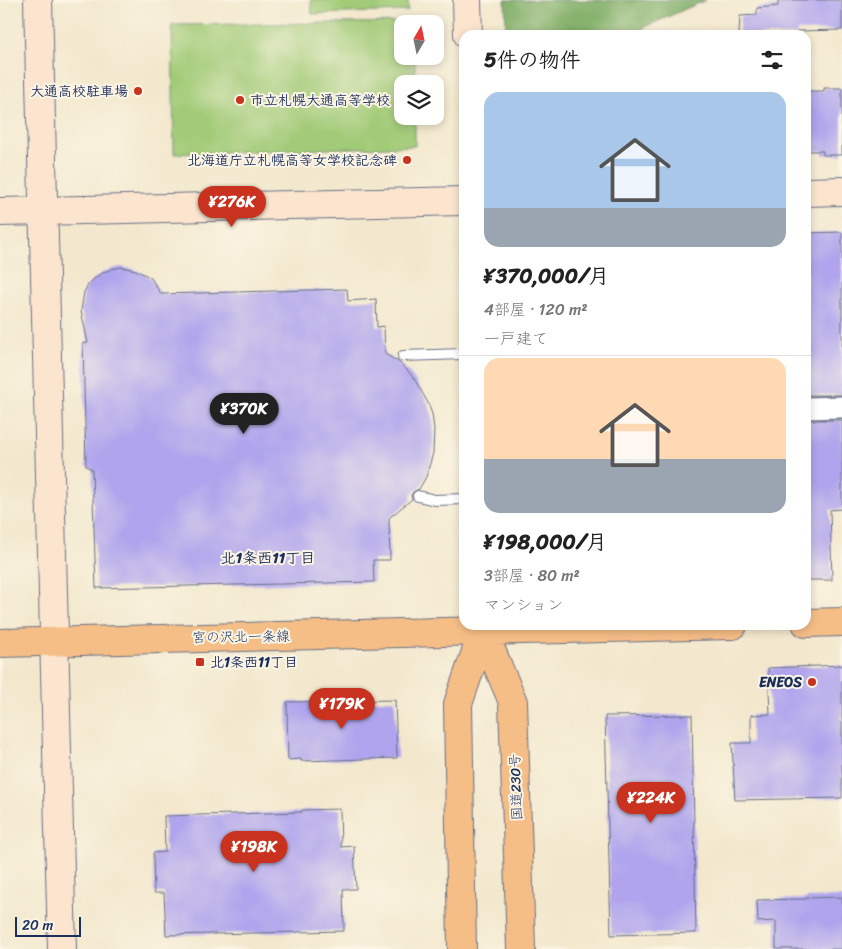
<!DOCTYPE html>
<html lang="ja">
<meta charset="utf-8">
<style>
:root{--surface:#fff;--page:#f2f2f2;--text:#222;--muted:#767676;--line:#e0e0e0;--accent:#c8321e}
body{margin:0;font-family:Sriracha,"Klee One",sans-serif;background:var(--page);color:var(--text);height:100vh;display:flex;flex-direction:column;font-size:19px;white-space:nowrap}
*{box-sizing:border-box;margin:0}
p{font-size:16px;color:var(--muted)}
.icon{flex:none;width:28px;height:28px;fill:none;stroke:currentColor;stroke-width:2;stroke-linecap:round;stroke-linejoin:round}
.map{position:relative;flex:1;overflow:hidden}
.sheet{position:absolute;left:459px;top:30px;width:352px;height:600px;display:flex;flex-direction:column;background:var(--surface);border-radius:15px;box-shadow:0 2px 8px #0003}
.sheet>*{flex:none}
.needle{width:32px;rotate:9deg}
.fabs{position:absolute;left:394px;top:15px;display:grid;gap:10px}
.fabs a{display:grid;place-items:center;width:50px;height:50px;border-radius:10px;background:var(--surface);box-shadow:0 2px 8px #0003;font-size:25px}
.scale{position:absolute;left:15px;bottom:12px;width:66px;box-sizing:border-box;padding-left:5px;border:2px solid #1b2f5e;border-top:0;font-size:14px;line-height:18px;white-space:nowrap;color:#1b2f5e;-webkit-text-stroke:4px #fcf5e5;paint-order:stroke}
.price{position:absolute;translate:-50% -42px;padding:0 11px;border-radius:18px;background:var(--accent);color:#fff;font-size:16px;line-height:32px;filter:drop-shadow(0 1px 2px #0008)}
.price::after{content:'';position:absolute;left:50%;top:30px;width:15px;height:11px;margin-left:-8px;background:inherit;clip-path:polygon(0 0,100% 0,50% 100%)}
.price.active{background:#222;color:#fff}
ul{padding:0;list-style:none}
li{display:grid;align-content:center;gap:10px;height:265px;padding:0 25px}
li+li{border-top:1px solid var(--line)}
li span{display:grid;place-items:center;height:155px;border-radius:15px;color:#555}
li>.icon{margin-inline-start:auto}
span .icon{width:90px;height:90px;fill:#fffc;stroke-width:1}
li b{font-size:21px}
h2{display:flex;justify-content:space-between;align-items:center;height:60px;padding:0 25px;font-size:21px}
.map>svg:first-child{display:block}
</style>
<div class="map">
<svg width="842" height="949" viewBox="0 0 842 949">
<rect width="100%" height="100%" fill="#fcf5e5"/>
<filter id="ink" filterUnits="userSpaceOnUse"><feTurbulence type="fractalNoise" baseFrequency=".02" numOctaves="2"/><feDisplacementMap in="SourceGraphic" scale="10" xChannelSelector="R" yChannelSelector="G"/><feConvolveMatrix kernelMatrix="1 2 1 2 8 2 1 2 1" color-interpolation-filters="sRGB"/></filter>
<filter id="wash" filterUnits="userSpaceOnUse"><feTurbulence type="fractalNoise" baseFrequency=".0096" numOctaves="4" result="noise"/><feDisplacementMap in="SourceGraphic" scale="20" xChannelSelector="R" yChannelSelector="G"/><feGaussianBlur stdDeviation="1.12" result="paint"/><feColorMatrix in="noise" values="0 0 0 0 0 0 0 0 0 0 0 0 0 0 0 0 0 1.4 0 .05"/><feComposite in="paint" operator="in"/></filter>
<g filter="url(#wash)">
<rect width="100%" height="100%" fill="#f3e8cd"/>
<!-- green -->
<path fill="#a2cb77" stroke="#5e7d6a" d="M 311,0 L 408,0 L 408,11 L 312,14 Z
M 414,22 L 414,24 L 402,24 L 402,56 L 415,56 L 415,84 L 402,84 L 402,116 L 415,116 L 415,146 L 174,154 L 172,25 Z"/>
<!-- forest -->
<path fill="#81af68" stroke="#4e6f63" d="M 505,0 L 706,0 L 645,27 L 636,35 L 506,35 Z"/>
<g id="blocks">
<!-- building -->
<path fill="#afa4ed" d="M 778,0 L 842,0 L 842,30 L 797,31 L 796,35 L 739,35 L 740,16 L 757,15 L 757,8 L 778,6 Z
M 824,88 L 842,88 L 842,155 L 823,155 L 823,151 L 807,151 L 806,91 L 824,91 Z
M 842,232 L 842,395 L 806,395 L 806,233 Z
M 121,267 L 136,270 L 151,278 L 161,294 L 347,289 L 348,301 L 376,299 L 377,327 L 384,326 L 385,354 L 400,363 L 408,371 L 415,380 L 428,403 L 432,414 L 434,429 L 433,453 L 426,477 L 419,489 L 413,492 L 411,495 L 412,499 L 389,518 L 390,560 L 373,560 L 374,582 L 96,588 L 92,469 L 86,466 L 83,343 L 88,343 L 81,311 L 84,292 L 88,285 L 95,278 L 104,272 L 112,269 Z
M 806,420 L 842,420 L 842,509 L 830,510 L 832,580 L 806,580 Z
M 842,665 L 842,798 L 735,800 L 732,743 L 751,743 L 751,715 L 770,714 L 768,668 Z
M 395,700 L 397,758 L 301,761 L 301,759 L 288,760 L 287,702 Z
M 692,715 L 696,933 L 611,935 L 605,716 Z
M 340,809 L 341,847 L 354,846 L 356,889 L 343,889 L 344,931 L 166,935 L 164,893 L 154,893 L 153,853 L 165,852 L 164,816 L 302,812 L 302,810 Z
M 842,897 L 842,949 L 776,949 L 776,921 L 758,922 L 757,900 L 806,899 L 806,898 Z"/>
</g>
</g>
<g filter="url(#ink)">
<use href="#blocks" fill-opacity="0" stroke="#677085" stroke-width="1"/>
<g fill="none" stroke-linecap="round" stroke-linejoin="round">
<!-- lane casing -->
<g stroke="#677085" stroke-width="12">
<path id="lane" d="M 403,356 L 464,354
M 418,496 L 435,500 L 464,499"/>
</g>
<!-- street casing -->
<g stroke="#677085" stroke-width="24">
<path id="street" d="M 806,408 L 842,407"/>
</g>
<!-- secondary casing -->
<g stroke="#677085" stroke-width="30">
<path id="secondary" d="M 38,0 L 62,949
M 467,0 L 468,35
M 806,192 L 842,191
M 0,212 L 464,201"/>
</g>
<!-- primary casing -->
<g stroke="#677085" stroke-width="30">
<path id="primary" d="M 0,643 L 483,631"/>
</g>
<!-- highway casing -->
<g stroke="#677085" stroke-width="30">
<path id="highway" d="M 806,623 L 842,622
M 483,631 L 513,702 L 521,949
M 483,631 L 733,625
M 462,949 L 458,704 L 483,631"/>
</g>
<!-- lane -->
<use href="#lane" stroke="#fff" stroke-width="10"/>
<!-- street -->
<use href="#street" stroke="#fff" stroke-width="21"/>
<!-- secondary -->
<use href="#secondary" stroke="#fbe5cf" stroke-width="28"/>
<!-- primary -->
<use href="#primary" stroke="#f6be87" stroke-width="28"/>
<!-- highway -->
<use href="#highway" stroke="#f6be87" stroke-width="28"/>
</g>
</g>
<!-- markers -->
<g fill="#c8321e" stroke="#fcf5e5" stroke-width="2">
<circle cx="138" cy="91" r="5"/>
<circle cx="240" cy="100" r="5"/>
<circle cx="407" cy="160" r="5"/>
<rect x="195" y="657" width="10" height="10" rx="2.5"/>
<circle cx="812" cy="682" r="5"/>
</g>
<g text-anchor="middle" dominant-baseline="central" stroke-width="4" stroke-linejoin="round" paint-order="stroke">
<!-- poi labels -->
<g font-size="14" font-weight="bold" fill="#1b2f5e" stroke="#fcf5e5" text-anchor="end">
<text x="128" y="91">大通高校駐車場</text>
<text x="250" y="100" text-anchor="start">市立札幌大通高等学校</text>
<text x="397" y="160">北海道庁立札幌高等女学校記念碑</text>
<text x="210" y="662" text-anchor="start">北1条西11丁目</text>
<text x="802" y="682">ENEOS</text>
</g>
<!-- street labels -->
<g font-size="14" fill="#1b2f5e" stroke="#fcf5e5">
<text transform="translate(241 637) rotate(-1)">宮の沢北一条線</text>
<text transform="translate(516 787) rotate(-92)">国道230号</text>
</g>
<!-- neighbourhood labels -->
<g font-size="15" font-weight="bold" fill="#1b2f5e" stroke="#fcf5e5">
<text x="268" y="558">北1条西11丁目</text>
</g>
</g>
</svg>
<div class="fabs">
<a><svg class="needle" viewBox="-14 -14 28 28"><path d="M0-13l5 13h-10z" fill="#e53935"/><path d="M0 13l5-13h-10z" fill="#767676"/></svg></a>
<a><svg class="icon" aria-label="layers" viewBox="0 0 24 24"><path d="M12 4l9 5-9 5-9-5zM3 14l9 5 9-5"/></svg></a>
</div>
<div class="scale">20 m</div>
<b class="price" style="left:232px;top:228px">¥276K</b>
<b class="price active" style="left:244px;top:435px">¥370K</b>
<b class="price" style="left:342px;top:730px">¥179K</b>
<b class="price" style="left:651px;top:824px">¥224K</b>
<b class="price" style="left:254px;top:873px">¥198K</b>
<section class="sheet">
<h2>5件の物件<svg class="icon" aria-label="filters" viewBox="0 0 24 24"><path d="M4 7h16M4 17h16"/><circle cx="9" cy="7" r="2"/><circle cx="15" cy="17" r="2"/></svg></h2>
<ul>
<li><span style="background:linear-gradient(#a9c7e8 75%,#9aa5b1 0)"><svg class="icon" aria-label="home" viewBox="0 0 24 24"><path d="M3 11l9-7 9 7M6 9v11h12V9"/></svg></span><div><b>¥370,000/月</b><p>4部屋 · 120 m²</p><p>一戸建て</p></div></li>
<li><span style="background:linear-gradient(#ffd9b3 65%,#9aa5b1 0)"><svg class="icon" aria-label="home" viewBox="0 0 24 24"><path d="M3 11l9-7 9 7M6 9v11h12V9"/></svg></span><div><b>¥198,000/月</b><p>3部屋 · 80 m²</p><p>マンション</p></div></li>
</ul>
</section>
</div>
